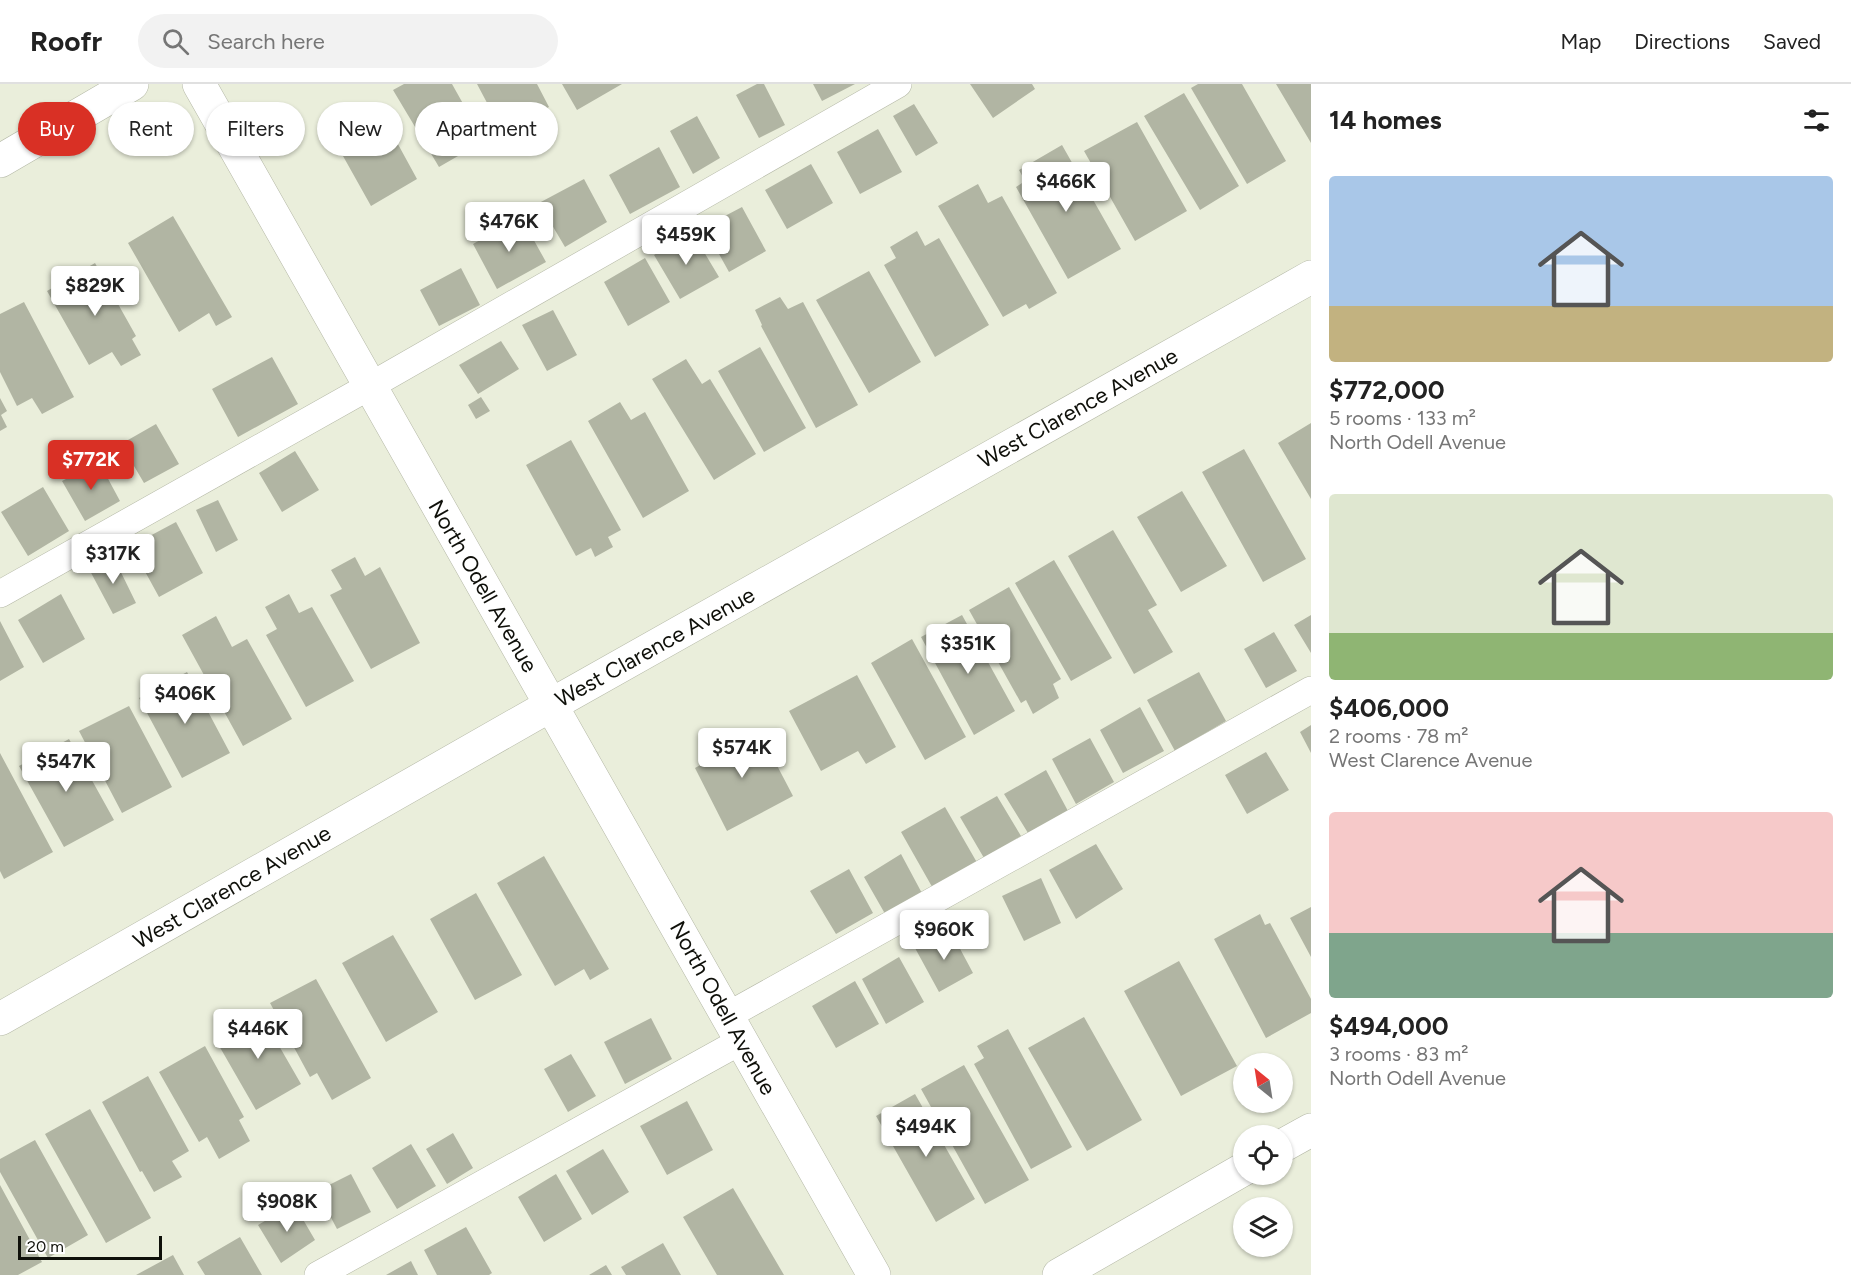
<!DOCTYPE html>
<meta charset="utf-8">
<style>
:root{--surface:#fff;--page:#f2f2f2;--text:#222;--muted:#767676;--line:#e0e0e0;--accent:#d93025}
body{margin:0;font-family:Figtree,sans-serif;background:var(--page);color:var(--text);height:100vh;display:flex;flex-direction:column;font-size:22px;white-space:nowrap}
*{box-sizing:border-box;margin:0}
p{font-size:20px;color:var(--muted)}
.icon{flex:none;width:33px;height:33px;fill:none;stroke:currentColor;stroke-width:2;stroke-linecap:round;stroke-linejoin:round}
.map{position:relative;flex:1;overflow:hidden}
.side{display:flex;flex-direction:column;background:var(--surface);width:540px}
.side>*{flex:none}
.banner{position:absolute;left:18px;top:18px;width:570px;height:54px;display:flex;gap:12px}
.needle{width:39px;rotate:330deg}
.controls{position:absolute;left:1233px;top:969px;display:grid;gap:12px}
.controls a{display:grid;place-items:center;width:60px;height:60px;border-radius:50%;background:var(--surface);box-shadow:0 2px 4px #0004;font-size:30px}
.scale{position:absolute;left:18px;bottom:15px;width:144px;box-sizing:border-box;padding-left:6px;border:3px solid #0f100a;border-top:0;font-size:16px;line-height:21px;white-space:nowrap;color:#0f100a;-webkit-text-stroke:4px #fff;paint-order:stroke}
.price{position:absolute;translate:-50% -51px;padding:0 14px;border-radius:6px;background:#fff;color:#222;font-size:20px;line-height:39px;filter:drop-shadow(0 2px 3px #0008)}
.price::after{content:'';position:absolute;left:50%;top:36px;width:18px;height:14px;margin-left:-9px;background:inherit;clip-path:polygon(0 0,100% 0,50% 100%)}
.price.active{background:var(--accent);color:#fff}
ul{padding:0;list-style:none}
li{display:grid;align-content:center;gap:12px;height:318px;padding:0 18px}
li span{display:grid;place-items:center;height:186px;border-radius:6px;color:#555}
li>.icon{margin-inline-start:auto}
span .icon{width:108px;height:108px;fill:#fffc;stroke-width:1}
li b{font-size:26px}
h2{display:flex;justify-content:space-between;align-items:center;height:72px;padding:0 18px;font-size:26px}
.chip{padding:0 21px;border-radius:27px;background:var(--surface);box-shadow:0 2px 4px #0004;font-size:21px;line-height:54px}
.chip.active{background:var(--accent);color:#fff}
header{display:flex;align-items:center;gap:36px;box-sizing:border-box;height:84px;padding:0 30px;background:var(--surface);border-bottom:2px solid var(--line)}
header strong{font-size:28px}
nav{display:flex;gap:33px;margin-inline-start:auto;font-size:21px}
.search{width:420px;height:54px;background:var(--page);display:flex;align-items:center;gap:15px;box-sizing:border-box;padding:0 21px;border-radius:33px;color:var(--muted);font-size:22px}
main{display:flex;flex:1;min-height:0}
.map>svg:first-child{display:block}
</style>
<header>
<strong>Roofr</strong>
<div class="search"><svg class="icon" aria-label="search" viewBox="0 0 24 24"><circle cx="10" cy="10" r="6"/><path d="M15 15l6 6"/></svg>Search here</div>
<nav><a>Map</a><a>Directions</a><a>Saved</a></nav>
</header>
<main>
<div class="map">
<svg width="1311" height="1191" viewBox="0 0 1311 1191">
<rect width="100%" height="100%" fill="#eaeedb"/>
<!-- building -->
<path fill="#b1b5a3" d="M 404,0 L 452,0 L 484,57 L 439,83 L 393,6 Z
M 477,0 L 537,0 L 549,23 L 502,47 Z
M 562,0 L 622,0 L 577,26 Z
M 757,0 L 764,0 L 785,41 L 759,54 L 736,11 Z
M 813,0 L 855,0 L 822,17 Z
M 970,0 L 1032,0 L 1035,5 L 993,34 Z
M 1198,0 L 1242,0 L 1286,77 L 1247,100 L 1191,4 Z
M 1276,0 L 1311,0 L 1311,59 Z
M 1184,9 L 1239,102 L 1200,126 L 1144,32 Z
M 376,20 L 417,95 L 371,122 L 329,47 Z
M 914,20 L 938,59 L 916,72 L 893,32 Z
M 697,32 L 720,74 L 693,90 L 670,47 Z
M 1137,38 L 1187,127 L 1135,157 L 1084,67 Z
M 878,45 L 902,88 L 860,110 L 837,68 Z
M 1062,61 L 1121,165 L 1068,195 L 1016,103 L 1025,97 L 1019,86 Z
M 659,63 L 680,103 L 630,130 L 609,91 Z
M 811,80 L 833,119 L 787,145 L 765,106 Z
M 584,95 L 607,138 L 565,163 L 539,119 Z
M 978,100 L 988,119 L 1002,112 L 1057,209 L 1029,225 L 1026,220 L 1003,233 L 938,122 Z
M 742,123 L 766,167 L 729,188 L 704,143 Z
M 173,132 L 232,233 L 216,242 L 209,229 L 179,248 L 128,159 Z
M 521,133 L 546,178 L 497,205 L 473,160 Z
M 917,147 L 925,162 L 939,154 L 989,241 L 935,273 L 884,181 L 896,174 L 890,163 Z
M 692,148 L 719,193 L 680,215 L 654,171 Z
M 645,174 L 670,218 L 628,242 L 604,198 Z
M 95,179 L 136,252 L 132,255 L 141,271 L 121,282 L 112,268 L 89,281 L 47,207 Z
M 461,184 L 480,221 L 439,242 L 420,206 Z
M 869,187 L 921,278 L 869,309 L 816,216 Z
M 780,213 L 788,225 L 803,218 L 858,321 L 816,344 L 761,242 L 762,241 L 755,226 Z
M 24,218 L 74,313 L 42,330 L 32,314 L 17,322 L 0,288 L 0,230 Z
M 553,226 L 577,271 L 547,287 L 522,241 Z
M 501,257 L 519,285 L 478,310 L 459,281 Z
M 760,263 L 806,344 L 764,368 L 718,287 Z
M 272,273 L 298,320 L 238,353 L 212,305 Z
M 686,275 L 702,300 L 710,295 L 756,370 L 714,396 L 652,295 Z
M 481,313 L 490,327 L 476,335 L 468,321 Z
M 0,314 L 7,327 L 1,331 L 7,343 L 0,347 Z
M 620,318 L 631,336 L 645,328 L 689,407 L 643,434 L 588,337 Z
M 1311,339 L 1311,415 L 1278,359 Z
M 156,340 L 179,380 L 144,399 L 121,360 Z
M 571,356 L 621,446 L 608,453 L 613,463 L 595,473 L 591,464 L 576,472 L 526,381 Z
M 1244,365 L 1306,475 L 1263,498 L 1202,388 Z
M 295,367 L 319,406 L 282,428 L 259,389 Z
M 99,378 L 120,417 L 85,437 L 62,397 Z
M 43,403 L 69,447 L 28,472 L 1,428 Z
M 1182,407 L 1227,482 L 1181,508 L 1137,433 Z
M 218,416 L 238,456 L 216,468 L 196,426 Z
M 176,438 L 203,489 L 159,513 L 131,462 Z
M 1113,446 L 1157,521 L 1148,526 L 1173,568 L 1134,590 L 1068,472 Z
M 113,472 L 136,519 L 113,530 L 89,485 Z
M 355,473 L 365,492 L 380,483 L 420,559 L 371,585 L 330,511 L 342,505 L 331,486 Z
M 1054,476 L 1112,574 L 1071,597 L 1015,499 Z
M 1009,503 L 1061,595 L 1053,600 L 1059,614 L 1033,630 L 1026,616 L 1021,619 L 969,526 Z
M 61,510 L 85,555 L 43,579 L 18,536 Z
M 289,510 L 299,529 L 312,523 L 354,597 L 306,623 L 266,551 L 277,545 L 265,523 Z
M 962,531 L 1015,627 L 974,651 L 921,553 Z
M 1311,531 L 1311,569 L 1294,541 Z
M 216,532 L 232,563 L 247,555 L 292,635 L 243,662 L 182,551 Z
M 0,537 L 24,583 L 0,597 Z
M 1274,548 L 1297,587 L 1266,604 L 1244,565 Z
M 912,555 L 966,653 L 925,676 L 871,579 Z
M 187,588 L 230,669 L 182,694 L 139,614 Z
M 1199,588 L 1226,637 L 1175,667 L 1147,616 Z
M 857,591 L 896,663 L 866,680 L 858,667 L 821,687 L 789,627 Z
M 129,622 L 172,703 L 122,729 L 79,647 Z
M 1140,623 L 1164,667 L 1123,689 L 1100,646 Z
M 1311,641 L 1311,669 L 1300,648 Z
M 743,646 L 748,655 L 760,649 L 793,712 L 727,747 L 695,684 L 711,675 L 705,666 Z
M 1090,654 L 1114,698 L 1076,720 L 1052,675 Z
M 69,655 L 114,736 L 64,763 L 19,682 Z
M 1266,668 L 1289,706 L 1247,730 L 1225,691 Z
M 0,669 L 53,768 L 4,795 L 0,787 Z
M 1046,686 L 1068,727 L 1028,749 L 1004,710 Z
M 997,712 L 1021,752 L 984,774 L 960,733 Z
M 945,723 L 979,782 L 935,808 L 901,748 Z
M 1096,760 L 1123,805 L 1076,835 L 1049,786 Z
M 901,770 L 924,813 L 888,835 L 864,793 Z
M 544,772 L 609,885 L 590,896 L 584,885 L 555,902 L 497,799 Z
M 849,785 L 873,829 L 836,850 L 810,807 Z
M 1041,794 L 1061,839 L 1024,857 L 1002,812 Z
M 476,809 L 522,891 L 475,916 L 430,835 Z
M 1311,823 L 1311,873 L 1290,834 Z
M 1260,830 L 1265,841 L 1270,839 L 1311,915 L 1311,929 L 1266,954 L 1214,855 Z
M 950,846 L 973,889 L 939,908 L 915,864 Z
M 393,851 L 438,928 L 386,958 L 342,879 Z
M 899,873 L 924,918 L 886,940 L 862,895 Z
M 1179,877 L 1237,982 L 1181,1012 L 1124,907 Z
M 316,895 L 371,994 L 332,1016 L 317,989 L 310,993 L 270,919 Z
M 855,897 L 879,940 L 836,964 L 812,922 Z
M 259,927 L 301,1000 L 256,1026 L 214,953 Z
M 1084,933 L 1142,1036 L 1087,1067 L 1028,964 Z
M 651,934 L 672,975 L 625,1000 L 604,958 Z
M 1008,945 L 1072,1063 L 1031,1085 L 974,980 L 984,974 L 977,962 Z
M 205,962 L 244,1033 L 239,1036 L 250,1057 L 219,1075 L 207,1053 L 199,1058 L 159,988 Z
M 571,970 L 596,1012 L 568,1028 L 544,985 Z
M 964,981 L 1029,1096 L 985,1120 L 921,1005 Z
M 148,992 L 189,1067 L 172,1077 L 182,1093 L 154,1108 L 142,1087 L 140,1088 L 102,1018 Z
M 915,1010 L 975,1115 L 936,1138 L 876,1032 Z
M 687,1017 L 713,1066 L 667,1091 L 640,1042 Z
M 90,1025 L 151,1134 L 106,1159 L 45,1050 Z
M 453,1049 L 473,1084 L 447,1100 L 426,1065 Z
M 35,1056 L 88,1151 L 48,1174 L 0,1088 L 0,1075 Z
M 411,1060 L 436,1102 L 397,1125 L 372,1084 Z
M 603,1065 L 629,1108 L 592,1131 L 566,1087 Z
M 351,1090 L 371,1128 L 337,1145 L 317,1107 Z
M 556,1090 L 582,1135 L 544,1158 L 518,1113 Z
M 0,1101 L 42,1178 L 18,1191 L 0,1191 Z
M 733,1104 L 784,1191 L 717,1191 L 683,1133 Z
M 294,1120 L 315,1156 L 281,1179 L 258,1141 Z
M 466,1143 L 492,1189 L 489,1191 L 437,1191 L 424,1166 Z
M 240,1153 L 262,1191 L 205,1191 L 197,1178 Z
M 663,1159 L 681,1191 L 626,1191 L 621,1183 Z
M 173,1171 L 184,1191 L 136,1191 Z
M 411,1177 L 418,1191 L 386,1191 Z
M 606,1181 L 612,1191 L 589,1191 Z"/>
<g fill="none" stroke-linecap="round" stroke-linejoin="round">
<!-- lane casing -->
<g stroke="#b4b8a6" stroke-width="28">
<path id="lane" d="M 0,510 L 370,302 L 898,0
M 727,932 L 1311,606
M 318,1191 L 741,957"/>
</g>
<!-- street casing -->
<g stroke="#b4b8a6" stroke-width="34">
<path id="street" d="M 199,0 L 874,1191
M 0,77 L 132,0
M 0,935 L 551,621 L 1311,193
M 1282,1062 L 1311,1046
M 1059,1191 L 1244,1085"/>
</g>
<!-- lane -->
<use href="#lane" stroke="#fff" stroke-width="27"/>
<!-- street -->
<use href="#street" stroke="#fff" stroke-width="33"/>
</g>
<g text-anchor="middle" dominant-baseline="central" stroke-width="4.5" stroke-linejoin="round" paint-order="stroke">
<!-- street labels -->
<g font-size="22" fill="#0f100a" stroke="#fff">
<text transform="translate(1078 324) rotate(-29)">West Clarence Avenue</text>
<text transform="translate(483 502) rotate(60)">North Odell Avenue</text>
<text transform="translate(655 563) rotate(-29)">West Clarence Avenue</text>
<text transform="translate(232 803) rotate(-30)">West Clarence Avenue</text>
<text transform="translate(723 924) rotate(61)">North Odell Avenue</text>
</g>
</g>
</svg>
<div class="controls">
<a><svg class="needle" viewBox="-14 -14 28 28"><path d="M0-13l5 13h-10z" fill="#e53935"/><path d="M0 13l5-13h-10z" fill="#767676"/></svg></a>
<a><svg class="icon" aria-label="locate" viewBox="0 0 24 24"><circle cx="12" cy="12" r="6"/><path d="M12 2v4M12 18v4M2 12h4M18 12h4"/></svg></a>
<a><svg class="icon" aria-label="layers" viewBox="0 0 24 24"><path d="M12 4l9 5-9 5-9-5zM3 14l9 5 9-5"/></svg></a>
</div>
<div class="scale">20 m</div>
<b class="price" style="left:1066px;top:129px">$466K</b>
<b class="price" style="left:509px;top:169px">$476K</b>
<b class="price" style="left:686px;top:182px">$459K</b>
<b class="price" style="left:95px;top:233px">$829K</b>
<b class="price active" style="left:91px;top:407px">$772K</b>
<b class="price" style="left:113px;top:501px">$317K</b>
<b class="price" style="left:968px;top:591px">$351K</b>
<b class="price" style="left:185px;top:641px">$406K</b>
<b class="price" style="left:742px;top:695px">$574K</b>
<b class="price" style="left:66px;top:709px">$547K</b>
<b class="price" style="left:944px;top:877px">$960K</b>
<b class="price" style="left:258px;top:976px">$446K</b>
<b class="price" style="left:926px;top:1074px">$494K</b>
<b class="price" style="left:287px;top:1149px">$908K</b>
<div class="banner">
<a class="chip active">Buy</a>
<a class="chip">Rent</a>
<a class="chip">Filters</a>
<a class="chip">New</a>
<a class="chip">Apartment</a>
</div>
</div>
<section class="side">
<h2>14 homes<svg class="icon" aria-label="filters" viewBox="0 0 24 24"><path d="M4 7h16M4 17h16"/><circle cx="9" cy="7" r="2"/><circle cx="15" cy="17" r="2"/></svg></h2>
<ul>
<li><span style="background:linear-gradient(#a9c7e8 70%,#c2b280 0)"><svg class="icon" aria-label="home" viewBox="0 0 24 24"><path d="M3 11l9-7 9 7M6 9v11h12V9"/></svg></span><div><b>$772,000</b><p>5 rooms · 133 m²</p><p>North Odell Avenue</p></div></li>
<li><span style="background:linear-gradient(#dfe7d0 75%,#8fb573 0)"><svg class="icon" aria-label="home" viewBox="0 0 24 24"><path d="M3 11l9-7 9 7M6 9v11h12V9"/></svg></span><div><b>$406,000</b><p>2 rooms · 78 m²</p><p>West Clarence Avenue</p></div></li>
<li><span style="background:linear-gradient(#f6c9c9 65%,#7fa58c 0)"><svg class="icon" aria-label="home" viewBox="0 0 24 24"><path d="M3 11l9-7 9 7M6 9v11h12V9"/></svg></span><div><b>$494,000</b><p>3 rooms · 83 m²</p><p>North Odell Avenue</p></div></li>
</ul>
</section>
</main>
